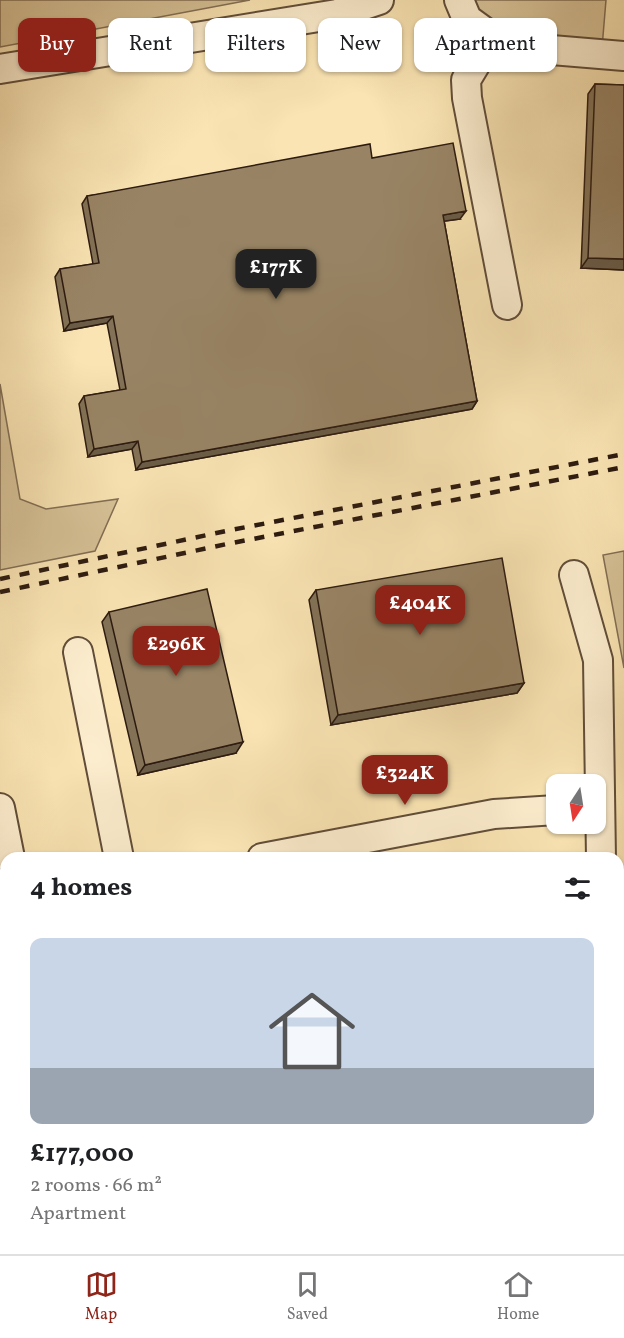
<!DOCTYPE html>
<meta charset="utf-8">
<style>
:root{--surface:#fff;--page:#f2f2f2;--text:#202124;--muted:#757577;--line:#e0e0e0;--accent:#8f2418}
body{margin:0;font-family:Vollkorn,serif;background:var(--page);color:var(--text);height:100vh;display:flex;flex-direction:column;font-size:22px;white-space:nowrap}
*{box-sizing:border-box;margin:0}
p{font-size:20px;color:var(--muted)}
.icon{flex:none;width:33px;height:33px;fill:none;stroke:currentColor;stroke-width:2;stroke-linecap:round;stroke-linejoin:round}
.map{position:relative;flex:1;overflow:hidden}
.details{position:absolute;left:0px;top:852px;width:624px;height:402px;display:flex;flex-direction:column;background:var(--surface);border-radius:18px 18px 0 0;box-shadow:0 2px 4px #0004}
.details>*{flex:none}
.hud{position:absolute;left:18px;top:18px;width:588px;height:54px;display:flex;gap:12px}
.needle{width:39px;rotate:192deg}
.buttons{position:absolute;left:546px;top:774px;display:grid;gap:12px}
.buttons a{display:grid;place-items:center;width:60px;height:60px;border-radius:12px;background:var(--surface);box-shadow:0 2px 4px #0004;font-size:30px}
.price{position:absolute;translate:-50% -51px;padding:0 14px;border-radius:12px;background:var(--accent);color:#fff;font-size:20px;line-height:39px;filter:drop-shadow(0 2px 3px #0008)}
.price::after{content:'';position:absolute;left:50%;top:36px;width:18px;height:14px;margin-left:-9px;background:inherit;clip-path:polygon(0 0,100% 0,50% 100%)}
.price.current{background:#222;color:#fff}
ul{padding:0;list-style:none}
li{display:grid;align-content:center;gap:12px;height:318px;padding:0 30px}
li span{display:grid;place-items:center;height:186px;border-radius:12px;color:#555}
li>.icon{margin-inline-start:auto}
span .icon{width:108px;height:108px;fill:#fffc;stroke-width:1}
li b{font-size:26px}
h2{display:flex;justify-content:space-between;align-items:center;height:72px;padding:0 30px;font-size:26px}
.tag{padding:0 21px;border-radius:12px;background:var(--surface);box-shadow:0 2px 4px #0004;font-size:21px;line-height:54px}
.tag.current{background:var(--accent);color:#fff}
.dock{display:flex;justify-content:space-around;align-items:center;height:84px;border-top:2px solid var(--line);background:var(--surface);font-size:16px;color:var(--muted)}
.dock a{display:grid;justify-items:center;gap:3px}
.dock .current{color:var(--accent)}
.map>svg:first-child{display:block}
</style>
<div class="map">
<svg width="624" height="1254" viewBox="0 0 624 1254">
<rect width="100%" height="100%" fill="#fae4b3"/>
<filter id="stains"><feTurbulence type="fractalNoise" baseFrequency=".00333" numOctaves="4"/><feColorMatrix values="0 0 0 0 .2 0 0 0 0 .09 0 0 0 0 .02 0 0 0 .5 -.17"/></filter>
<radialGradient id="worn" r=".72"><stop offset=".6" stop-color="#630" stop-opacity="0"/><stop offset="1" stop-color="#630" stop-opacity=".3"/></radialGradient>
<!-- green -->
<path fill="#d7c297" stroke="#826e54" stroke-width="1.5" d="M 0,0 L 250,0 L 0,47 Z
M 468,0 L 606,0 L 602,48 L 504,38 Z
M 0,384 L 20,499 L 46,509 L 118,499 L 95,551 L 0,570 Z
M 624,551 L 624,668 L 603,555 Z"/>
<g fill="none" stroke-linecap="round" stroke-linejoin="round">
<!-- minor casing -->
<g stroke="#604d39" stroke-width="32">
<path id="minor" d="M 459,0 L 467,19 L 504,46 L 624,56
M 492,37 L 466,80 L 467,98 L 507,305
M 0,69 L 337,14 L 379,0
M 574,575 L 598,660 L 601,858
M 78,652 L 119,858
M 0,808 L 10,858
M 262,858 L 494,814 L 556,810
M 0,916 L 6,914
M 0,983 L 6,982
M 0,1172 L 6,1171
M 0,1245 L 6,1244
M 346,1248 L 347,1254
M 588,1248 L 589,1254"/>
</g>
<!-- minor -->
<use href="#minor" stroke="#fcedce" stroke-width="28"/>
<!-- rail -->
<path stroke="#2d1b10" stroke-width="4.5" stroke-dasharray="10 10" stroke-linecap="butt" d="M 0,579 L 226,531 L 624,454
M 0,592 L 227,544 L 624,467"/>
</g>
<!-- wall -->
<path fill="#837257" stroke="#2d1b10" stroke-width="1.5" d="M 595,84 L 624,85 L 624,270 L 581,268 L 588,94 Z
M 372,158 L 460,219 L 444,221 L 477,401 L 472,409 L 136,470 L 132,449 L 88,457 L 79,404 L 84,396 L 120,390 L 107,323 L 64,331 L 55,277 L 60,269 L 93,264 L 82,204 L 87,196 Z
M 316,590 L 524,683 L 517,693 L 331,725 L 309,600 Z
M 109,612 L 236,753 L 138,775 L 102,622 Z
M 370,1248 L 536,1248 L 508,1254 L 372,1254 Z"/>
<!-- shaded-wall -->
<path fill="#6a5c47" stroke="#2d1b10" stroke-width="1.5" d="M 466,211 L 460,219 L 438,222 L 443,215 Z
M 588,258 L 624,259 L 624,270 L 581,268 Z
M 113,316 L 107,323 L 64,331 L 70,323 Z
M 477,401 L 472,409 L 136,470 L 142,462 Z
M 138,441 L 132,449 L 88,457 L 94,449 Z
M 524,683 L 517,693 L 331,725 L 338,715 Z
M 243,742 L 236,753 L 138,775 L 145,765 Z
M 6,1140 L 6,1147 L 0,1148 L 0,1141 Z
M 504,1248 L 536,1248 L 508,1254 L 476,1254 Z"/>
<!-- building -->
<path fill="#988465" stroke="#2d1b10" stroke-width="1.5" d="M 595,84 L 624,85 L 624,259 L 588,258 Z
M 453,143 L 466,211 L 443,215 L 477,401 L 142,462 L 138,441 L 94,449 L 84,396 L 126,389 L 113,316 L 70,323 L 60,269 L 99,263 L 87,196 L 370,144 L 372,158 Z
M 502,558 L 524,683 L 338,715 L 316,590 Z
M 207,589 L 243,742 L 145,765 L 109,612 Z
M 6,1034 L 6,1140 L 0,1141 L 0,1035 Z
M 378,1248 L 504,1248 L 476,1254 L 379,1254 Z"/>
<rect width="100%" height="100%" filter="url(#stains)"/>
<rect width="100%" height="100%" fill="url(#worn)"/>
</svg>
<div class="buttons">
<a><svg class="needle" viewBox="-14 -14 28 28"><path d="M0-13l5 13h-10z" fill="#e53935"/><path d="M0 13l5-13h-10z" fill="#757577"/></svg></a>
</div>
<b class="price current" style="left:276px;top:300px">£177K</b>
<b class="price" style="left:420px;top:636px">£404K</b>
<b class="price" style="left:176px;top:677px">£296K</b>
<b class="price" style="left:405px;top:806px">£324K</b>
<div class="hud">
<a class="tag current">Buy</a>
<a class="tag">Rent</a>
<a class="tag">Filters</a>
<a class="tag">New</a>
<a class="tag">Apartment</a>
</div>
<section class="details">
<h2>4 homes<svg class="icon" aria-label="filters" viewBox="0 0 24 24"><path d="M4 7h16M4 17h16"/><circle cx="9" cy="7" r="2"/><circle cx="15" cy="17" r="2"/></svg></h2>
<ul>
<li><span style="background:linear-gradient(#c9d6e8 70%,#9aa5b1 0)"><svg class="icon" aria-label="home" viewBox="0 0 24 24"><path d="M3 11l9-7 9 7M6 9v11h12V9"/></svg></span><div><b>£177,000</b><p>2 rooms · 66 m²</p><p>Apartment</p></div></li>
</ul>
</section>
</div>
<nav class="dock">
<a class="current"><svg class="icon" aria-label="map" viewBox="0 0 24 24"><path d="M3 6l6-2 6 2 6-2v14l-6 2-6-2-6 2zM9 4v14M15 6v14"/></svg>Map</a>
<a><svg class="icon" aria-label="saved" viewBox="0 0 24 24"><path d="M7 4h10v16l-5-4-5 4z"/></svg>Saved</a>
<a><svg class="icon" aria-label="home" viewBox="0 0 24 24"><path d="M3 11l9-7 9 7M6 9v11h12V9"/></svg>Home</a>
</nav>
